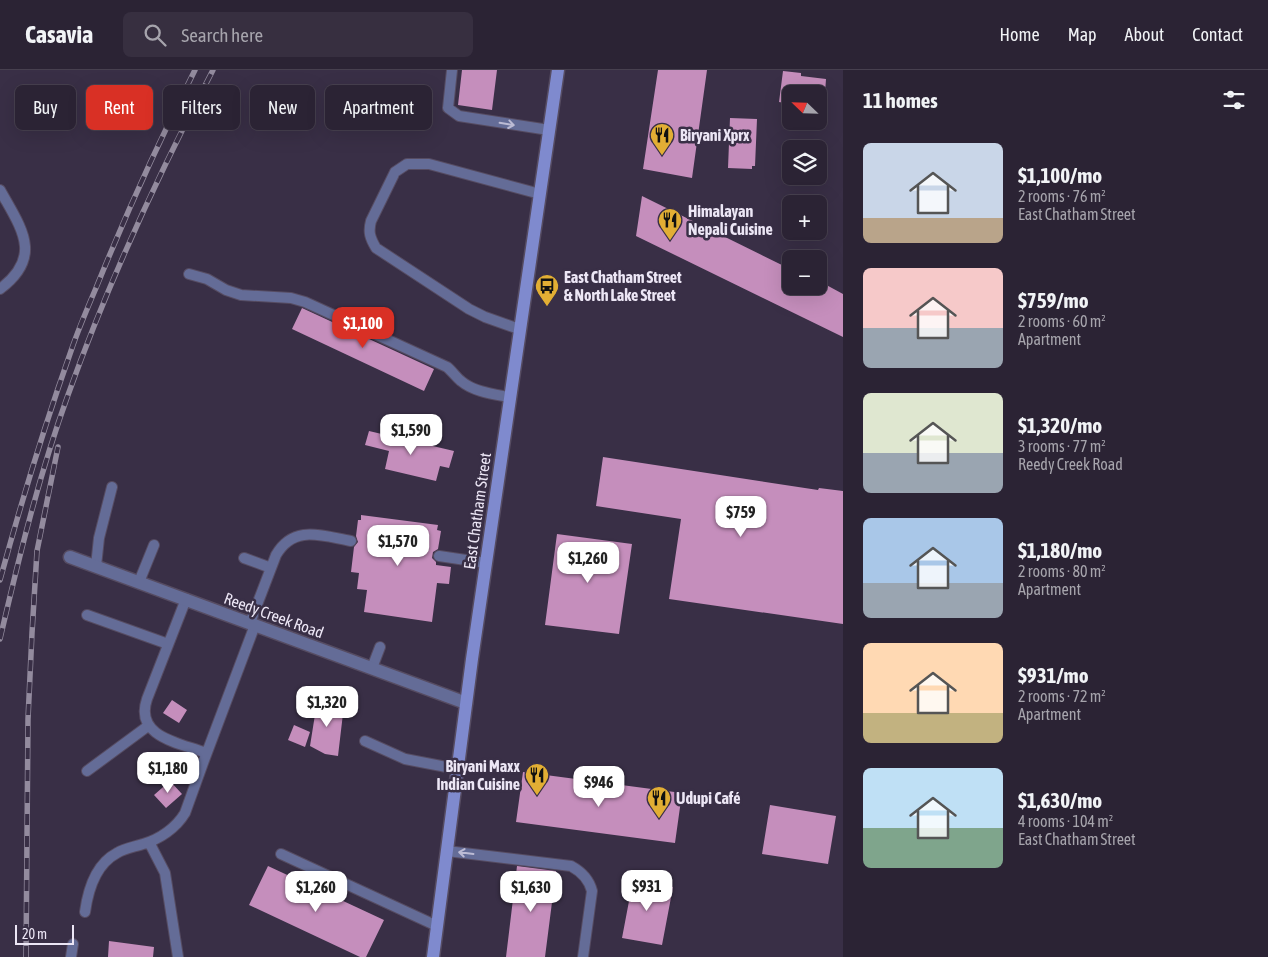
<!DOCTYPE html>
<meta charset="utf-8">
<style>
:root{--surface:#2b2334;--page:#372f40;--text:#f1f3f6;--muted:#a6a4ac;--line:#47404f;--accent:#d93025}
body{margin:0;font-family:"Asap Condensed",sans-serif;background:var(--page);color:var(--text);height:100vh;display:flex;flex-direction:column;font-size:19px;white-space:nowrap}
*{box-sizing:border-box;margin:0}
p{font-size:16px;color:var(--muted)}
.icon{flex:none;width:28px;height:28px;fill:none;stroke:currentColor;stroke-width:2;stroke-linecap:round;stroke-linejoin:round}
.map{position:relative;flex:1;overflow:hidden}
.sheet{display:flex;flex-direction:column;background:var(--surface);width:425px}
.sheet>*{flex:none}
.guide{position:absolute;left:15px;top:15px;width:475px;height:45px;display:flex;gap:10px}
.needle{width:32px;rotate:293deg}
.buttons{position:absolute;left:782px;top:15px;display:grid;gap:10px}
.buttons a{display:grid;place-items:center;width:45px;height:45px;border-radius:8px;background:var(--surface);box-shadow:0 5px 20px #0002,0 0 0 1px var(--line);font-size:25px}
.scale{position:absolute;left:15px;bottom:12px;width:59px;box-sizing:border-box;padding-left:5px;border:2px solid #ece6f5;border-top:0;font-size:14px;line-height:18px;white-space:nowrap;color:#ece6f5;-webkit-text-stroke:4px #392f46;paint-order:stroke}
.price{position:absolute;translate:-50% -42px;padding:0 11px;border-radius:10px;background:#fff;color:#222;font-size:16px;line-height:32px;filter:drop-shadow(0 1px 2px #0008)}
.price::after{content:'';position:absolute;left:50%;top:30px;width:15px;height:11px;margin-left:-8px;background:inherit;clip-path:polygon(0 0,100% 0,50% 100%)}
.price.active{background:var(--accent);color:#fff}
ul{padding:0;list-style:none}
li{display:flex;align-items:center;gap:15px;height:125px;padding:0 20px}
li span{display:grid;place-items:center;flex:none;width:140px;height:100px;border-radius:8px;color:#555}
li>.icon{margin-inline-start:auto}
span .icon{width:60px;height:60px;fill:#fffc;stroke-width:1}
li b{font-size:21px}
h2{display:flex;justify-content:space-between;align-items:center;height:60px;padding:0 20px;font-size:21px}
.tag{padding:0 18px;border-radius:8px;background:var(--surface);box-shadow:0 5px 20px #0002,0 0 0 1px var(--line);font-size:18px;line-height:45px}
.tag.active{background:var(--accent);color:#fff}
header{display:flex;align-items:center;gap:30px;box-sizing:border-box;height:70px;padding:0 25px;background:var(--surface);border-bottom:1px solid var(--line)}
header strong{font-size:24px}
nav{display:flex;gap:28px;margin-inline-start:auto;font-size:18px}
.search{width:350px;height:45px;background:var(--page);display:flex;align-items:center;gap:12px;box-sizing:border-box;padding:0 18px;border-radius:8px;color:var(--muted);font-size:19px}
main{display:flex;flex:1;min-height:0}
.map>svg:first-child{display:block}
</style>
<header>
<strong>Casavia</strong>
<div class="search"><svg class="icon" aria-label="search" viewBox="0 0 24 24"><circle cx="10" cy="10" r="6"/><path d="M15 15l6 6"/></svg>Search here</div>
<nav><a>Home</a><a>Map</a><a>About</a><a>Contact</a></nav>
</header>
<main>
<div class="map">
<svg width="843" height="887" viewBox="0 0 843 887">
<rect width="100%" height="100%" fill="#392f46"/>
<!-- building -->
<path fill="#c58ebc" d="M 462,0 L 497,0 L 492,40 L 458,35 Z
M 658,0 L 707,0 L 692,108 L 643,99 Z
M 783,1 L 801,3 L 801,6 L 826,9 L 824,38 L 819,37 L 819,24 L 791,24 L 791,34 L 779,32 Z
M 730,48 L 757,49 L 755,96 L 752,96 L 752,99 L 728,98 Z
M 642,126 L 788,198 L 789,196 L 791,198 L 791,216 L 819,216 L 819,211 L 843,224 L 843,267 L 636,166 Z
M 302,238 L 434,299 L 424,321 L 292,259 Z
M 369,361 L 454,381 L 449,398 L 440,396 L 436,411 L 385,399 L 389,381 L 365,375 Z
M 603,387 L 818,420 L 819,418 L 843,421 L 843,554 L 669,529 L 681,449 L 596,436 Z
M 361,445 L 438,455 L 437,460 L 441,461 L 438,479 L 433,482 L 432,488 L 436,492 L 436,495 L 451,497 L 449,514 L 437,513 L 432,552 L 364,542 L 367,520 L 357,519 L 359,503 L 351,502 L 354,477 L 358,472 L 356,466 L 358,450 L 361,450 Z
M 557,464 L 632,474 L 619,564 L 545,555 Z
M 172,630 L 187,640 L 179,653 L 163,643 Z
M 317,632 L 344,635 L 338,686 L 325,684 L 310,676 Z
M 294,655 L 310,662 L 305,677 L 288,670 Z
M 523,702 L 682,723 L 675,773 L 516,752 Z
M 170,711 L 182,724 L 166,738 L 154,725 Z
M 770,735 L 836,746 L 828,794 L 762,784 Z
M 268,796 L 384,850 L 366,887 L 360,887 L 249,835 Z
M 517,796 L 556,801 L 545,887 L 506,887 Z
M 633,810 L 673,817 L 662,875 L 622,868 Z
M 109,871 L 154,877 L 153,887 L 108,887 Z"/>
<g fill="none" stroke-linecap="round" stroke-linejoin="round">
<!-- lane casing -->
<g stroke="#564c62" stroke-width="12">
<path id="lane" d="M 452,0 L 448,38 L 459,46 L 549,60
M 0,120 C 21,158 44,186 0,219
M 189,204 L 207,209 L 226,220 L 241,225 L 291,228 L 305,232 L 447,297 C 452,301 456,307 461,311 C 474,322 493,324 509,327
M 519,259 L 485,247 L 469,239 L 376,178 C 370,168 368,162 371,151 L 395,102 L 407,94 L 429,94 L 540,124
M 439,486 L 486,493
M 244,488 L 271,498
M 96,496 L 99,468 L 112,417
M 139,512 L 154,475
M 186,529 L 147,629 C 134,667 180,673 206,683
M 87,545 L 168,574
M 250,553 L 276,485 C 294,454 322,466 351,471
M 372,598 L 380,577
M 365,671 L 405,689 L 457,699
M 87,701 L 148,656
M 149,772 L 165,803 L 178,887
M 447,781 L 571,796 C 582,802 589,809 592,821 L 583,887
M 281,784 L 437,856
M 85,842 C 88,820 96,794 117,783 C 125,778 134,777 143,774 C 160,769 176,758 185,743 L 203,693 L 255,555
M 71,887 L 73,874"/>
</g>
<!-- street casing -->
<g stroke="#564c62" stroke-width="15">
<path id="street" d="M 70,487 L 466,633"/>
</g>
<!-- secondary casing -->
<g stroke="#564c62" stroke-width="15">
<path id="secondary" d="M 433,887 L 472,589 L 558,0"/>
</g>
<!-- lane -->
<use href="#lane" stroke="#646c97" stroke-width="10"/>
<!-- street -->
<use href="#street" stroke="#646c97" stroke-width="12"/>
<!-- secondary -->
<use href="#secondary" stroke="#7f8ace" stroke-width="12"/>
<!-- rail casing -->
<g stroke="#938b9e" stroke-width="5.5">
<path id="rail" d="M 0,510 C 21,433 44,357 71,281 C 78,260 87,239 96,218 C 126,144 159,71 195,0
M 0,569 C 19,487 39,405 68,325 C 108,213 158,105 213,0
M 26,887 L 28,649 L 32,563 L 37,481 L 58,377"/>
</g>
<!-- rail -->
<use href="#rail" stroke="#392f46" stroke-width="4" stroke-dasharray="11" stroke-linecap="butt"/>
</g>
<!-- one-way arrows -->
<defs><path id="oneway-shaft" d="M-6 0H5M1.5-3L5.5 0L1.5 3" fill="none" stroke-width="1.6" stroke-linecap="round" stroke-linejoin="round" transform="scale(1.25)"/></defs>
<g stroke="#bcbbd4">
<use href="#oneway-shaft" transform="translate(507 54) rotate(9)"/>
<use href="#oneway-shaft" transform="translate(466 783) rotate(-173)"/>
</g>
<!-- icons -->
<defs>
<g id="restaurant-pin" transform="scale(1.25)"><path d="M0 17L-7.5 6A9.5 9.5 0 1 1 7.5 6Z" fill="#e2ae34" stroke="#392f46"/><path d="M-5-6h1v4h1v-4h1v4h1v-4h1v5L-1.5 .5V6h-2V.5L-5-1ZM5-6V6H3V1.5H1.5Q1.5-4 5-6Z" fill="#111"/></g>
<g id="bus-pin" transform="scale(1.25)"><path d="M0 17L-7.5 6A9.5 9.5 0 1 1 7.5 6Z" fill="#e2ae34" stroke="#392f46"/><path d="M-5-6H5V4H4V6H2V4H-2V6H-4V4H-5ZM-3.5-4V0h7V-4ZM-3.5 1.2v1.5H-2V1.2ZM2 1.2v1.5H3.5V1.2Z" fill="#111"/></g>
</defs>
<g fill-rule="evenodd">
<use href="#restaurant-pin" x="662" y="65"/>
<use href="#restaurant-pin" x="670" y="150"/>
<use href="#bus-pin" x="547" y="216"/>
<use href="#restaurant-pin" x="537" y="705"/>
<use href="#restaurant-pin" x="659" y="728"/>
</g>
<g text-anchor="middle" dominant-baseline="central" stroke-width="5" stroke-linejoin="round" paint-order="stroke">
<!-- poi labels -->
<g font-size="16" font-weight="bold" fill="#ece6f5" stroke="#392f46" text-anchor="start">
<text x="680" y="65">Biryani Xprx</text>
<text x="688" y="141">Himalayan<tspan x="688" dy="18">Nepali Cuisine</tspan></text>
<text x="564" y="207">East Chatham Street<tspan x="564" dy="18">&amp; North Lake Street</tspan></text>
<text x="520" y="696" text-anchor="end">Biryani Maxx<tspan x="520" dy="18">Indian Cuisine</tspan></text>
<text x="676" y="728">Udupi Café</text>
</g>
<!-- street labels -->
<g font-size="16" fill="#ece6f5" stroke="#392f46">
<text transform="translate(477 441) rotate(-82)">East Chatham Street</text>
<text transform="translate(274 545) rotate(20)">Reedy Creek Road</text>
</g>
</g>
</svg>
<div class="buttons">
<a><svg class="needle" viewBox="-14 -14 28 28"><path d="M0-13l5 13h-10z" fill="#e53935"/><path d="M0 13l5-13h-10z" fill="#a6a4ac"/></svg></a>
<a><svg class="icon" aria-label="layers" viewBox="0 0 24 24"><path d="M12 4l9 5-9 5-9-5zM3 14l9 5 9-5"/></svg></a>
<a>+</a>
<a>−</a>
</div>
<div class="scale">20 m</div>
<b class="price active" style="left:363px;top:279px">$1,100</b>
<b class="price" style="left:411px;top:386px">$1,590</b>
<b class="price" style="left:741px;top:468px">$759</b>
<b class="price" style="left:398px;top:497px">$1,570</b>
<b class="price" style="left:588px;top:514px">$1,260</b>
<b class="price" style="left:327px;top:658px">$1,320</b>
<b class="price" style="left:168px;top:724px">$1,180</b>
<b class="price" style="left:599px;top:738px">$946</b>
<b class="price" style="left:647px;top:842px">$931</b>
<b class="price" style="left:316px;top:843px">$1,260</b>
<b class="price" style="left:531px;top:843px">$1,630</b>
<div class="guide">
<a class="tag">Buy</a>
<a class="tag active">Rent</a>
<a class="tag">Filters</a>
<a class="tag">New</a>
<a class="tag">Apartment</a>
</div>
</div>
<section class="sheet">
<h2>11 homes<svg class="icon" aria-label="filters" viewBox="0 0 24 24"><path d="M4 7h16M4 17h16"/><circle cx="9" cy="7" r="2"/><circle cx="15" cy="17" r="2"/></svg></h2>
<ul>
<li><span style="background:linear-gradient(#c9d6e8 75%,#b9a48a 0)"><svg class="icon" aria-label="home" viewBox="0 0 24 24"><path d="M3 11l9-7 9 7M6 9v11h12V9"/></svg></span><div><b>$1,100/mo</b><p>2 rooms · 76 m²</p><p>East Chatham Street</p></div></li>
<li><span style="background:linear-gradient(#f6c9c9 60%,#9aa5b1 0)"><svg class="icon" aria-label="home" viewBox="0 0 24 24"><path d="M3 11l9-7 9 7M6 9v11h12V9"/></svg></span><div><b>$759/mo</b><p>2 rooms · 60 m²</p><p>Apartment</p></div></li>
<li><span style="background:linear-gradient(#dfe7d0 60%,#9aa5b1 0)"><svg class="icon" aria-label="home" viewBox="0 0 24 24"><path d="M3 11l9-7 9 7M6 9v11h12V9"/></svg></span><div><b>$1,320/mo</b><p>3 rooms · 77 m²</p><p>Reedy Creek Road</p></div></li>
<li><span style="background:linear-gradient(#a9c7e8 65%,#9aa5b1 0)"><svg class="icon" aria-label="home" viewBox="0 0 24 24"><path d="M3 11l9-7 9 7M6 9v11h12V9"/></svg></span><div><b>$1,180/mo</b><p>2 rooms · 80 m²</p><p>Apartment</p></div></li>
<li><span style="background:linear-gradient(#ffd9b3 70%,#c2b280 0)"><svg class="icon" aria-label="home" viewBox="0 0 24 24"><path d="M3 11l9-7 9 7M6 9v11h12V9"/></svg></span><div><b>$931/mo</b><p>2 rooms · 72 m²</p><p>Apartment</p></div></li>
<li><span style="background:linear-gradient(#bfe0f5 60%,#7fa58c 0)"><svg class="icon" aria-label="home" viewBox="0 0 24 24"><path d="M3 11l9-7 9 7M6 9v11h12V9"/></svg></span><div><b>$1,630/mo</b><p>4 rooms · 104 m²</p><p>East Chatham Street</p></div></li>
</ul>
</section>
</main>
